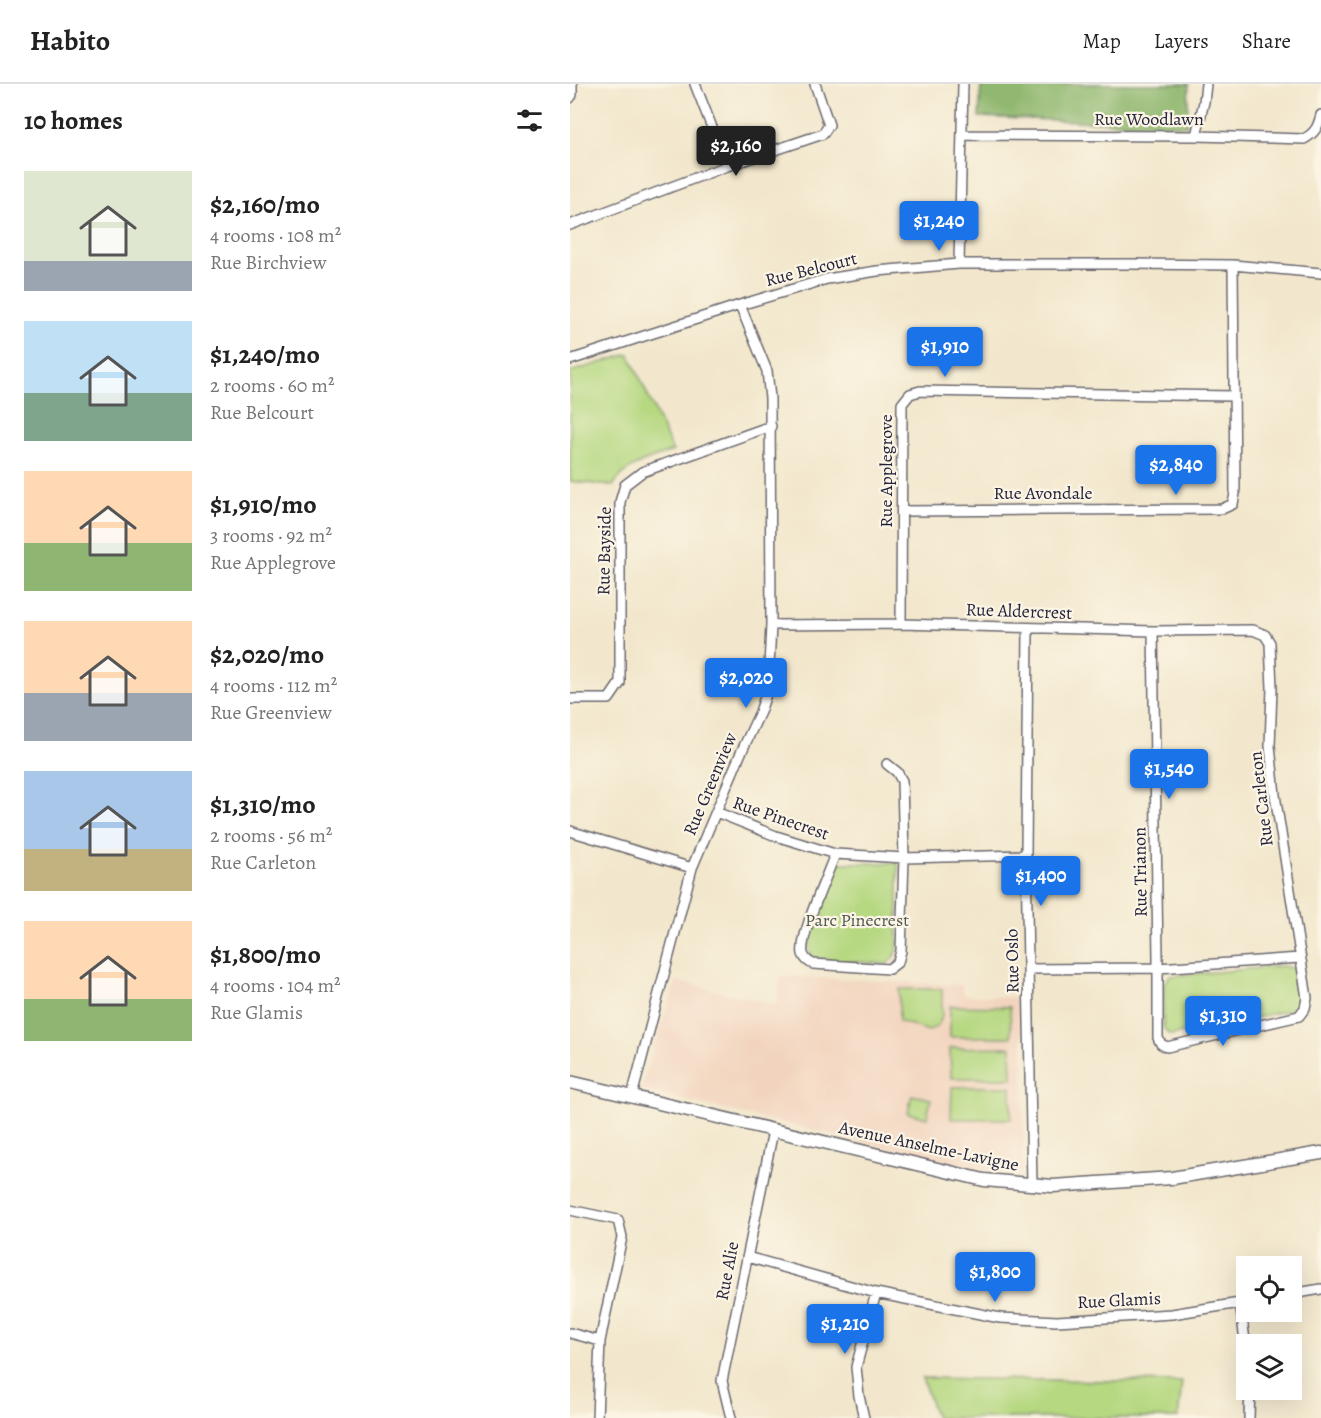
<!DOCTYPE html>
<meta charset="utf-8">
<style>
:root{--surface:#fff;--page:#f6f6f6;--text:#222;--muted:#767676;--line:#e0e0e0;--accent:#1a73e8}
body{margin:0;font-family:Alegreya,serif;background:var(--page);color:var(--text);height:100vh;display:flex;flex-direction:column;font-size:22px;white-space:nowrap}
*{box-sizing:border-box;margin:0}
p{font-size:20px;color:var(--muted)}
.icon{flex:none;width:33px;height:33px;fill:none;stroke:currentColor;stroke-width:2;stroke-linecap:round;stroke-linejoin:round}
.map{position:relative;flex:1;overflow:hidden}
.side{display:flex;flex-direction:column;background:var(--surface);width:570px}
.side>*{flex:none}
.tools{position:absolute;left:666px;top:1172px;display:grid;gap:12px}
.tools a{display:grid;place-items:center;width:66px;height:66px;border-radius:0px;background:var(--surface);box-shadow:0 6px 24px #0002;font-size:30px}
.price{position:absolute;translate:-50% -51px;padding:0 14px;border-radius:6px;background:var(--accent);color:#fff;font-size:20px;line-height:39px;filter:drop-shadow(0 2px 3px #0008)}
.price::after{content:'';position:absolute;left:50%;top:36px;width:18px;height:14px;margin-left:-9px;background:inherit;clip-path:polygon(0 0,100% 0,50% 100%)}
.price.active{background:#222;color:#fff}
ul{padding:0;list-style:none}
li{display:flex;align-items:center;gap:18px;height:150px;padding:0 24px}
li span{display:grid;place-items:center;flex:none;width:168px;height:120px;border-radius:0px;color:#555}
li>.icon{margin-inline-start:auto}
span .icon{width:72px;height:72px;fill:#fffc;stroke-width:1}
li b{font-size:26px}
h2{display:flex;justify-content:space-between;align-items:center;height:72px;padding:0 24px;font-size:26px}
header{display:flex;align-items:center;gap:36px;box-sizing:border-box;height:84px;padding:0 30px;background:var(--surface);border-bottom:2px solid var(--line)}
header strong{font-size:28px}
nav{display:flex;gap:33px;margin-inline-start:auto;font-size:21px}
main{display:flex;flex:1;min-height:0}
.map>svg:first-child{display:block}
</style>
<header>
<strong>Habito</strong>
<nav><a>Map</a><a>Layers</a><a>Share</a></nav>
</header>
<main>
<section class="side">
<h2>10 homes<svg class="icon" aria-label="filters" viewBox="0 0 24 24"><path d="M4 7h16M4 17h16"/><circle cx="9" cy="7" r="2"/><circle cx="15" cy="17" r="2"/></svg></h2>
<ul>
<li><span style="background:linear-gradient(#dfe7d0 75%,#9aa5b1 0)"><svg class="icon" aria-label="home" viewBox="0 0 24 24"><path d="M3 11l9-7 9 7M6 9v11h12V9"/></svg></span><div><b>$2,160/mo</b><p>4 rooms · 108 m²</p><p>Rue Birchview</p></div></li>
<li><span style="background:linear-gradient(#bfe0f5 60%,#7fa58c 0)"><svg class="icon" aria-label="home" viewBox="0 0 24 24"><path d="M3 11l9-7 9 7M6 9v11h12V9"/></svg></span><div><b>$1,240/mo</b><p>2 rooms · 60 m²</p><p>Rue Belcourt</p></div></li>
<li><span style="background:linear-gradient(#ffd9b3 60%,#8fb573 0)"><svg class="icon" aria-label="home" viewBox="0 0 24 24"><path d="M3 11l9-7 9 7M6 9v11h12V9"/></svg></span><div><b>$1,910/mo</b><p>3 rooms · 92 m²</p><p>Rue Applegrove</p></div></li>
<li><span style="background:linear-gradient(#ffd9b3 60%,#9aa5b1 0)"><svg class="icon" aria-label="home" viewBox="0 0 24 24"><path d="M3 11l9-7 9 7M6 9v11h12V9"/></svg></span><div><b>$2,020/mo</b><p>4 rooms · 112 m²</p><p>Rue Greenview</p></div></li>
<li><span style="background:linear-gradient(#a9c7e8 65%,#c2b280 0)"><svg class="icon" aria-label="home" viewBox="0 0 24 24"><path d="M3 11l9-7 9 7M6 9v11h12V9"/></svg></span><div><b>$1,310/mo</b><p>2 rooms · 56 m²</p><p>Rue Carleton</p></div></li>
<li><span style="background:linear-gradient(#ffd9b3 65%,#8fb573 0)"><svg class="icon" aria-label="home" viewBox="0 0 24 24"><path d="M3 11l9-7 9 7M6 9v11h12V9"/></svg></span><div><b>$1,800/mo</b><p>4 rooms · 104 m²</p><p>Rue Glamis</p></div></li>
</ul>
</section>
<div class="map">
<svg width="751" height="1334" viewBox="0 0 751 1334">
<rect width="100%" height="100%" fill="#fcf5e5"/>
<filter id="ink" filterUnits="userSpaceOnUse"><feTurbulence type="fractalNoise" baseFrequency=".0167" numOctaves="2"/><feDisplacementMap in="SourceGraphic" scale="12" xChannelSelector="R" yChannelSelector="G"/><feConvolveMatrix kernelMatrix="1 2 1 2 8 2 1 2 1" color-interpolation-filters="sRGB"/></filter>
<filter id="wash" filterUnits="userSpaceOnUse"><feTurbulence type="fractalNoise" baseFrequency=".008" numOctaves="4" result="noise"/><feDisplacementMap in="SourceGraphic" scale="24" xChannelSelector="R" yChannelSelector="G"/><feGaussianBlur stdDeviation="1.35" result="paint"/><feColorMatrix in="noise" values="0 0 0 0 0 0 0 0 0 0 0 0 0 0 0 0 0 1.4 0 .05"/><feComposite in="paint" operator="in"/></filter>
<g filter="url(#wash)">
<rect width="100%" height="100%" fill="#f2e7cc"/>
<!-- built -->
<path fill="#f2d4be" d="M 211,892 L 392,901 L 394,911 L 453,914 L 454,1087 L 398,1082 L 70,1006 L 106,897 L 206,921 Z"/>
<!-- green -->
<path fill="#b6d881" stroke="#6c7d5e" stroke-width="1.5" d="M 59,270 L 103,367 C 81,375 56,380 43,402 L 0,397 L 0,288 Z
M 265,779 L 328,779 L 328,864 L 324,874 L 317,880 L 244,875 L 239,865 L 240,851 Z
M 713,882 L 722,884 L 726,888 L 730,915 L 726,923 L 720,926 L 602,951 L 598,950 L 593,943 L 594,900 L 600,892 Z
M 329,905 L 372,905 L 372,932 L 369,940 L 359,947 L 329,937 Z
M 380,922 L 440,923 L 441,953 L 380,953 Z
M 441,963 L 442,994 L 381,994 L 380,964 Z
M 382,1003 L 441,1003 L 441,1035 L 381,1035 Z
M 342,1011 L 361,1015 L 357,1034 L 338,1029 Z
M 352,1294 L 612,1298 L 608,1334 L 366,1334 Z"/>
<!-- forest -->
<path fill="#90b86f" stroke="#596d55" stroke-width="1.5" d="M 411,0 L 619,0 L 617,42 L 409,33 Z"/>
</g>
<g filter="url(#ink)">
<g fill="none" stroke-linecap="round" stroke-linejoin="round">
<!-- minor casing -->
<g stroke="#6b676e" stroke-width="12">
<path id="minor" d="M 125,0 L 157,82
M 0,14 L 2,11 L 2,0
M 393,51 L 626,52 L 734,55 C 745,49 748,43 751,31
M 626,52 L 634,18 L 636,0
M 0,141 L 157,82 L 253,50 L 259,41 L 245,0
M 389,180 L 393,0
M 0,276 L 170,221 L 257,195 L 307,187 L 389,180 L 560,180 L 663,181 L 751,189
M 332,427 L 652,425 L 663,420 L 665,409 L 663,181
M 331,540 L 332,320 L 340,310 L 350,307 L 664,312
M 201,541 L 331,540 L 583,547 L 683,546 L 695,551 L 700,559 L 702,604 L 700,662 L 705,711 L 737,914 L 735,924 L 729,932 L 597,963 L 591,960 L 588,954 L 588,873 L 583,547
M 458,544 L 456,771 L 462,1101
M 0,615 L 39,615 L 50,599 L 50,418 L 55,401 L 72,388 L 201,342
M 146,728 L 206,752 L 265,770 L 334,774 L 456,771
M 0,747 L 122,784
M 265,770 C 258,790 229,852 233,870 C 235,875 238,878 243,880 L 319,885 L 328,878 L 331,867 L 334,774 L 332,697 L 327,688 L 317,680
M 458,885 L 588,884 L 730,874
M 62,1012 L 122,784 L 170,671 L 190,628 L 198,604 L 201,541 L 200,314 L 197,287 L 170,221
M 0,1126 L 48,1136 L 52,1153 L 30,1257 L 27,1334
M 177,1173 L 306,1209 L 430,1234 L 487,1237 L 602,1230 L 676,1218
M 722,1210 L 751,1205
M 670,1219 L 676,1264
M 0,1249 L 30,1257
M 161,1334 L 152,1297 L 203,1047
M 294,1334 L 289,1312 L 286,1283 L 306,1209
M 679,1334 L 680,1305"/>
</g>
<!-- tertiary casing -->
<g stroke="#6b676e" stroke-width="15">
<path id="tertiary" d="M 0,998 L 414,1096 L 483,1102 L 602,1094 L 751,1069"/>
</g>
<!-- minor -->
<use href="#minor" stroke="#fff" stroke-width="9"/>
<!-- tertiary -->
<use href="#tertiary" stroke="#fff" stroke-width="12"/>
</g>
</g>
<g text-anchor="middle" dominant-baseline="central" stroke-width="4.5" stroke-linejoin="round" paint-order="stroke">
<!-- street labels -->
<g font-size="18" fill="#22223b" stroke="#fcf5e5">
<text x="579" y="35">Rue Woodlawn</text>
<text transform="translate(241 185) rotate(-14)">Rue Belcourt</text>
<text transform="translate(316 387) rotate(-90)">Rue Applegrove</text>
<text x="473" y="409">Rue Avondale</text>
<text transform="translate(34 467) rotate(-89)">Rue Bayside</text>
<text transform="translate(449 527) rotate(2)">Rue Aldercrest</text>
<text transform="translate(140 700) rotate(-67)">Rue Greenview</text>
<text transform="translate(691 715) rotate(-97)">Rue Carleton</text>
<text transform="translate(211 734) rotate(19)">Rue Pinecrest</text>
<text transform="translate(570 788) rotate(-91)">Rue Trianon</text>
<text transform="translate(442 877) rotate(-91)">Rue Oslo</text>
<text transform="translate(359 1062) rotate(12)">Avenue Anselme-Lavigne</text>
<text transform="translate(157 1187) rotate(-79)">Rue Alie</text>
<text transform="translate(549 1216) rotate(-3)">Rue Glamis</text>
</g>
<!-- park labels -->
<g font-size="18" fill="#4e5950" stroke="#fcf5e5">
<text x="287" y="836">Parc Pinecrest</text>
</g>
</g>
</svg>
<div class="tools">
<a><svg class="icon" aria-label="locate" viewBox="0 0 24 24"><circle cx="12" cy="12" r="6"/><path d="M12 2v4M12 18v4M2 12h4M18 12h4"/></svg></a>
<a><svg class="icon" aria-label="layers" viewBox="0 0 24 24"><path d="M12 4l9 5-9 5-9-5zM3 14l9 5 9-5"/></svg></a>
</div>
<b class="price active" style="left:166px;top:93px">$2,160</b>
<b class="price" style="left:369px;top:168px">$1,240</b>
<b class="price" style="left:375px;top:294px">$1,910</b>
<b class="price" style="left:606px;top:412px">$2,840</b>
<b class="price" style="left:176px;top:625px">$2,020</b>
<b class="price" style="left:599px;top:716px">$1,540</b>
<b class="price" style="left:471px;top:823px">$1,400</b>
<b class="price" style="left:653px;top:963px">$1,310</b>
<b class="price" style="left:425px;top:1219px">$1,800</b>
<b class="price" style="left:275px;top:1271px">$1,210</b>
</div>
</main>
